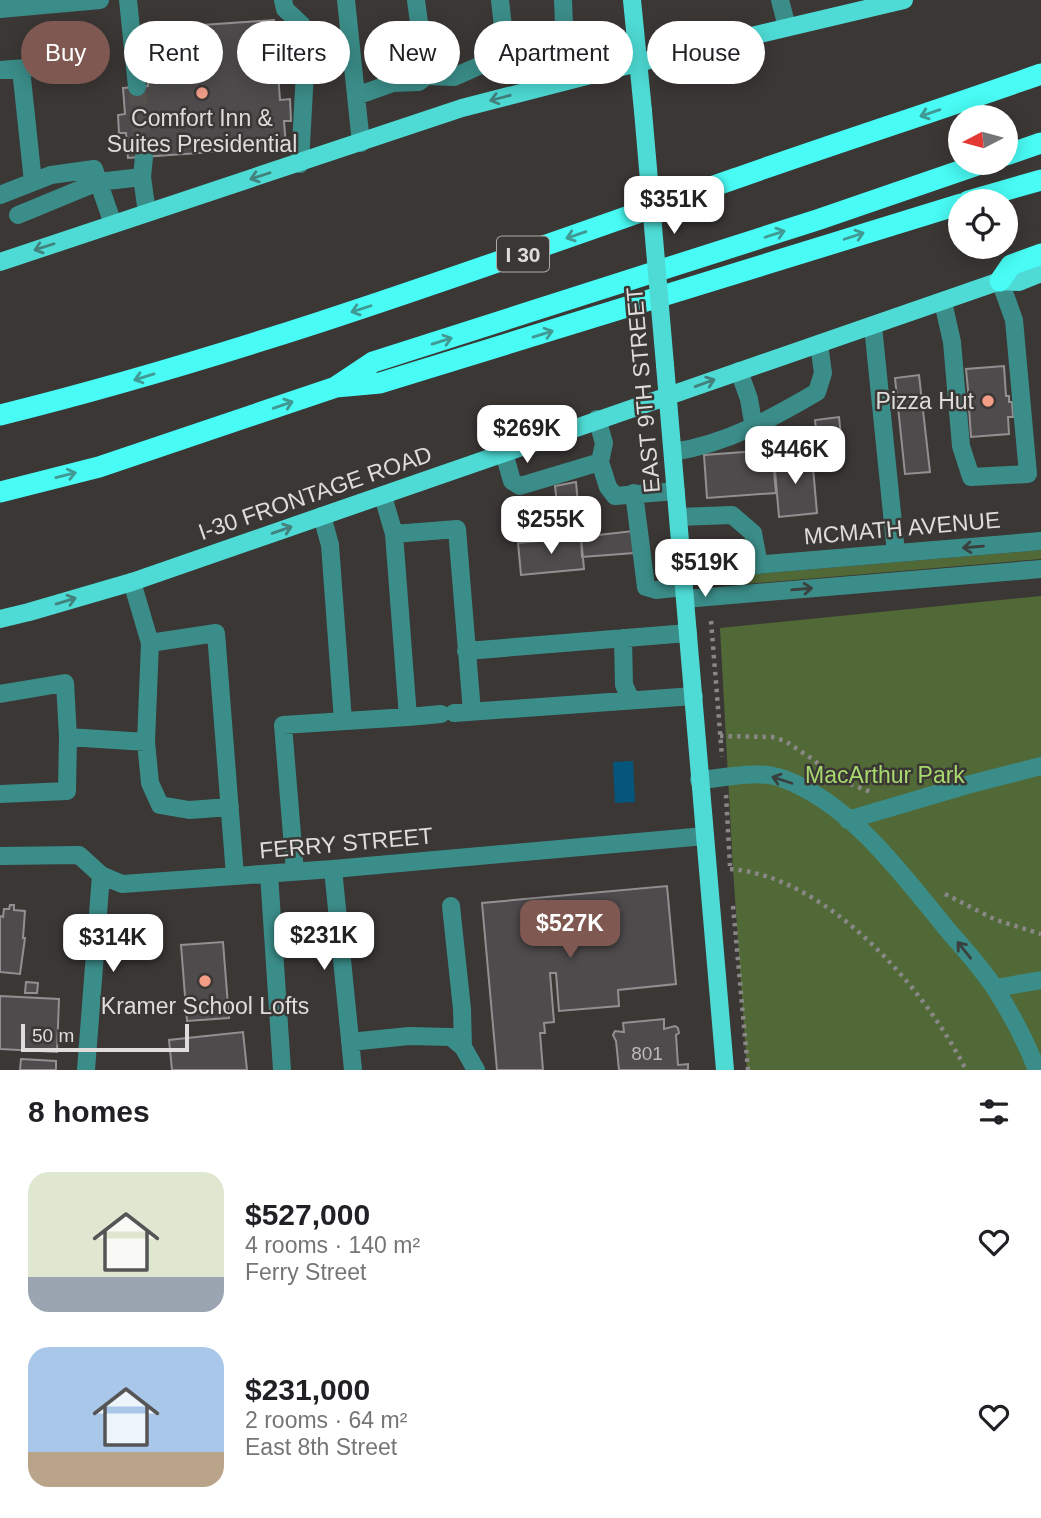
<!DOCTYPE html>
<meta charset="utf-8">
<style>
:root{--surface:#fff;--page:#f2f2f2;--text:#202124;--muted:#757577;--accent:#7f5951}
body{margin:0;font-family:Arial,sans-serif;background:var(--page);color:var(--text);height:100vh;display:flex;flex-direction:column;font-size:26px;white-space:nowrap}
*{box-sizing:border-box;margin:0}
p{font-size:23px;color:var(--muted)}
.icon{flex:none;width:38px;height:38px;fill:none;stroke:currentColor;stroke-width:2;stroke-linecap:round;stroke-linejoin:round}
.map{position:relative;height:1070px;overflow:hidden}
.details{display:flex;flex-direction:column;background:var(--surface);flex:1}
.details>*{flex:none}
.banner{position:absolute;left:21px;top:21px;width:999px;height:63px;display:flex;gap:14px}
.needle{width:46px;rotate:264deg}
.tools{position:absolute;left:948px;top:105px;display:grid;gap:14px}
.tools a{display:grid;place-items:center;width:70px;height:70px;border-radius:50%;background:var(--surface);box-shadow:0 4px 18px #0003;font-size:35px}
.scale{position:absolute;left:21px;bottom:18px;width:168px;box-sizing:border-box;padding-left:7px;border:4px solid #dedddc;border-top:0;font-size:19px;line-height:24px;white-space:nowrap;color:#dedddc;-webkit-text-stroke:5px #3a3735;paint-order:stroke}
.price{position:absolute;translate:-50% -60px;padding:0 16px;border-radius:14px;background:#fff;color:#222;font-size:23px;line-height:46px;filter:drop-shadow(0 2px 4px #0008)}
.price::after{content:'';position:absolute;left:50%;top:42px;width:21px;height:16px;margin-left:-10px;background:inherit;clip-path:polygon(0 0,100% 0,50% 100%)}
.price.current{background:var(--accent);color:#fff}
ul{padding:0;list-style:none}
li{display:flex;align-items:center;gap:21px;height:175px;padding:0 28px}
li span{display:grid;place-items:center;flex:none;width:196px;height:140px;border-radius:21px;color:#555}
li>.icon{margin-inline-start:auto}
span .icon{width:84px;height:84px;fill:#fffc;stroke-width:1}
li b{font-size:30px}
h2{display:flex;justify-content:space-between;align-items:center;height:84px;padding:0 28px;font-size:30px}
.pill{padding:0 24px;border-radius:32px;background:var(--surface);box-shadow:0 4px 18px #0003;font-size:24px;line-height:63px}
.pill.current{background:var(--accent);color:#fff}
.map>svg:first-child{display:block}
</style>
<div class="map">
<svg width="1041" height="1070" viewBox="0 0 1041 1070">
<rect width="100%" height="100%" fill="#3a3735"/>
<!-- green -->
<path fill="#516936" d="M 1041,550 L 1041,559 L 746,584 L 745,575 Z
M 1041,596 L 1041,1070 L 747,1070 L 733,869 L 720,628 Z"/>
<!-- water -->
<path fill="#04567c" d="M 633,761 L 635,802 L 615,803 L 613,762 Z"/>
<!-- building -->
<path fill="#4f4b4d" stroke="#928f91" stroke-width="2" d="M 274,20 L 280,100 L 290,99 L 291,121 L 284,121 L 286,147 L 128,158 L 126,133 L 119,133 L 118,115 L 125,114 L 123,88 L 148,86 L 144,29 Z
M 1004,366 L 1006,396 L 1009,396 L 1009,402 L 1012,402 L 1013,417 L 1008,417 L 1009,434 L 971,437 L 969,408 L 966,408 L 966,400 L 969,400 L 966,369 Z
M 919,375 L 930,472 L 905,474 L 895,378 Z
M 839,417 L 843,456 L 819,458 L 815,420 Z
M 772,450 L 776,493 L 707,498 L 704,455 Z
M 812,456 L 817,513 L 779,517 L 774,459 Z
M 576,482 L 581,537 L 561,539 L 555,486 Z
M 633,531 L 634,553 L 582,557 L 581,537 Z
M 581,537 L 584,569 L 521,575 L 518,543 Z
M 667,886 L 676,984 L 618,990 L 619,1006 L 559,1011 L 556,973 L 550,973 L 554,1022 L 544,1023 L 545,1033 L 540,1033 L 543,1070 L 497,1070 L 482,903 Z
M 10,905 L 14,905 L 14,910 L 25,911 L 23,938 L 25,938 L 20,974 L 0,972 L 0,916 L 3,917 L 4,909 L 9,909 Z
M 223,942 L 229,1018 L 187,1021 L 181,945 Z
M 26,982 L 38,983 L 37,993 L 25,993 Z
M 0,996 L 59,999 L 57,1052 L 0,1049 Z
M 664,1019 L 664,1029 L 675,1026 L 678,1028 L 679,1033 L 676,1035 L 678,1065 L 688,1064 L 688,1070 L 619,1070 L 616,1041 L 613,1035 L 615,1031 L 624,1032 L 623,1023 Z
M 243,1032 L 247,1070 L 172,1070 L 169,1040 Z
M 21,1059 L 56,1061 L 56,1070 L 20,1070 Z"/>
<g fill="none" stroke-linecap="round" stroke-linejoin="round">
<!-- minor-tunnel -->
<path stroke="#53504e" stroke-width="18" stroke-dasharray="18 9" stroke-linecap="butt" d="M 137,87 L 144,157"/>
<!-- path -->
<path stroke="#8a8887" stroke-width="4.5" stroke-dasharray="3.5 5" stroke-linecap="butt" d="M 711,621 L 722,757
M 720,736 L 772,737 L 785,741 L 814,760 L 832,777 L 871,792
M 726,795 L 730,866
M 730,869 C 827,876 925,988 966,1070
M 945,894 L 996,920 L 1041,934
M 733,906 L 748,1070"/>
<!-- minor -->
<path stroke="#3b8d89" stroke-width="18" d="M 128,0 L 137,87
M 283,0 L 285,9 L 302,25 L 305,71 L 300,164
M 346,0 L 361,143
M 780,0 L 787,27
M 0,9 L 100,0
M 505,45 L 532,44 L 559,38 L 564,25 L 563,0
M 21,69 L 33,182
M 0,70 L 89,63
M 426,76 L 454,77 L 499,57 L 505,45 L 500,0
M 356,96 L 393,83 L 419,82 L 426,76 L 416,0
M 142,177 L 144,157
M 0,195 L 51,175 L 94,169 L 113,224
M 18,215 L 98,182 L 142,177 L 147,213
M 943,302 L 952,342 L 961,446 L 971,477 L 1028,474 L 1014,320 L 1000,281
M 873,326 L 896,553
M 739,371 L 749,399 L 754,428
M 673,452 C 726,444 771,419 817,392 L 823,373 L 819,344
M 504,453 L 512,481 L 520,486 L 600,462 L 604,443 L 597,419
M 600,462 L 608,487 L 615,496 L 676,491
M 634,493 L 646,587 L 656,590 L 684,587
M 383,496 L 394,534
M 322,516 L 330,545 L 343,721
M 678,517 L 732,515 L 753,533 L 759,565
M 683,571 L 1041,541
M 685,599 L 1041,569
M 623,638 L 624,685 L 631,700
M 150,643 L 216,633 L 235,876
M 466,651 L 688,633
M 0,694 L 65,683 L 68,737 L 146,742 L 150,643 L 132,582
M 454,713 L 694,696
M 408,717 L 441,714
M 146,742 L 150,783 L 160,805 L 189,810 L 230,807
M 699,780 C 726,778 758,769 784,779 C 851,804 902,874 946,928 C 963,948 982,968 996,990 C 1012,1015 1026,1042 1037,1070
M 0,794 L 67,791 L 68,737
M 848,820 L 967,785 L 1041,766
M 0,856 L 79,855 L 101,875 L 122,884 L 333,869 L 705,836
M 333,869 L 353,1070
M 295,872 L 283,725 L 408,717 L 394,534 L 457,529 L 472,712
M 269,874 L 282,1070
M 451,906 L 462,1009 L 463,1047
M 996,988 L 1041,980
M 350,1042 L 409,1036 L 451,1037 L 463,1047 L 476,1070
M 86,1070 L 101,875"/>
<!-- major -->
<path stroke="#4edbd5" stroke-width="18" d="M 632,0 L 643,111
M 0,262 L 462,108 L 637,63 L 904,0
M 665,365 L 725,1070
M 0,619 L 29,612 L 132,582 L 1000,281 L 1019,282 L 1041,273"/>
<!-- highway -->
<path stroke="#48fbf4" stroke-width="21" d="M 1006,155 L 1041,143
M 968,201 L 1041,180
M 1000,281 L 1011,265 L 1041,254
M 337,386 L 373,362 L 817,220 L 983,163
M 0,415 C 250,353 491,264 734,179 C 836,143 939,110 1041,74
M 0,492 L 99,467 L 336,387 L 380,383 L 961,204"/>
<!-- major-bridge -->
<path stroke="#4edbd5" stroke-width="18" d="M 643,111 L 665,365"/>
</g>
<!-- one-way arrows -->
<defs><path id="oneway-shaft" d="M-6 0H5M1.5-3L5.5 0L1.5 3" fill="none" stroke-width="1.6" stroke-linecap="round" stroke-linejoin="round" transform="scale(1.75)"/></defs>
<g stroke="#43817d">
<use href="#oneway-shaft" transform="translate(500 98) rotate(165)"/>
<use href="#oneway-shaft" transform="translate(260 176) rotate(162)"/>
<use href="#oneway-shaft" transform="translate(44 247) rotate(162)"/>
<use href="#oneway-shaft" transform="translate(705 383) rotate(-20)"/>
<use href="#oneway-shaft" transform="translate(282 530) rotate(-19)"/>
<use href="#oneway-shaft" transform="translate(66 601) rotate(-17)"/>
</g>
<g stroke="#419994">
<use href="#oneway-shaft" transform="translate(930 113) rotate(161)"/>
<use href="#oneway-shaft" transform="translate(775 234) rotate(-18)"/>
<use href="#oneway-shaft" transform="translate(576 235) rotate(161)"/>
<use href="#oneway-shaft" transform="translate(854 236) rotate(-18)"/>
<use href="#oneway-shaft" transform="translate(361 309) rotate(162)"/>
<use href="#oneway-shaft" transform="translate(543 334) rotate(-17)"/>
<use href="#oneway-shaft" transform="translate(442 341) rotate(-17)"/>
<use href="#oneway-shaft" transform="translate(144 377) rotate(163)"/>
<use href="#oneway-shaft" transform="translate(283 405) rotate(-19)"/>
<use href="#oneway-shaft" transform="translate(66 475) rotate(-14)"/>
</g>
<g stroke="#3a403d">
<use href="#oneway-shaft" transform="translate(973 547) rotate(175)"/>
<use href="#oneway-shaft" transform="translate(802 589) rotate(-5)"/>
<use href="#oneway-shaft" transform="translate(782 780) rotate(-162)"/>
<use href="#oneway-shaft" transform="translate(964 950) rotate(-129)"/>
</g>
<!-- markers -->
<g fill="#f49e88" stroke="#3a3735" stroke-width="2.5">
<circle cx="202" cy="93" r="7"/>
<circle cx="988" cy="401" r="7"/>
<circle cx="205" cy="981" r="7"/>
</g>
<g text-anchor="middle" dominant-baseline="central" stroke-width="5" stroke-linejoin="round" paint-order="stroke">
<!-- number labels -->
<g font-size="19" fill="#bab8b8">
<text x="647" y="1053">801</text>
</g>
<!-- shield labels -->
<rect fill="#3a3735" stroke="#adabaa" stroke-width="2" x="497" y="236.5" width="52" height="35" rx="5"/>
<g font-size="21" font-weight="bold" fill="#dedddc">
<text x="523" y="254">I 30</text>
</g>
<!-- poi labels -->
<g font-size="23" fill="#dedddc" stroke="#3a3735">
<text x="202" y="118">Comfort Inn &amp;<tspan x="202" dy="26">Suites Presidential</tspan></text>
<text x="974" y="401" text-anchor="end">Pizza Hut</text>
<text x="205" y="1006">Kramer School Lofts</text>
</g>
<!-- street labels -->
<g font-size="23" fill="#dedddc" stroke="#3a3735">
<text transform="translate(643 390) rotate(-95)">EAST 9TH STREET</text>
<text transform="translate(315 493) rotate(-19)">I-30 FRONTAGE ROAD</text>
<text transform="translate(902 528) rotate(-5)">MCMATH AVENUE</text>
<text transform="translate(346 843) rotate(-5)">FERRY STREET</text>
</g>
<!-- park labels -->
<g font-size="23" fill="#a8d96f" stroke="#3a3735">
<text x="885" y="775">MacArthur Park</text>
</g>
</g>
</svg>
<div class="tools">
<a><svg class="needle" viewBox="-14 -14 28 28"><path d="M0-13l5 13h-10z" fill="#e53935"/><path d="M0 13l5-13h-10z" fill="#757577"/></svg></a>
<a><svg class="icon" aria-label="locate" viewBox="0 0 24 24"><circle cx="12" cy="12" r="6"/><path d="M12 2v4M12 18v4M2 12h4M18 12h4"/></svg></a>
</div>
<div class="scale">50 m</div>
<b class="price" style="left:674px;top:236px">$351K</b>
<b class="price" style="left:527px;top:465px">$269K</b>
<b class="price" style="left:795px;top:486px">$446K</b>
<b class="price" style="left:551px;top:556px">$255K</b>
<b class="price" style="left:705px;top:599px">$519K</b>
<b class="price current" style="left:570px;top:960px">$527K</b>
<b class="price" style="left:324px;top:972px">$231K</b>
<b class="price" style="left:113px;top:974px">$314K</b>
<div class="banner">
<a class="pill current">Buy</a>
<a class="pill">Rent</a>
<a class="pill">Filters</a>
<a class="pill">New</a>
<a class="pill">Apartment</a>
<a class="pill">House</a>
</div>
</div>
<section class="details">
<h2>8 homes<svg class="icon" aria-label="filters" viewBox="0 0 24 24"><path d="M4 7h16M4 17h16"/><circle cx="9" cy="7" r="2"/><circle cx="15" cy="17" r="2"/></svg></h2>
<ul>
<li><span style="background:linear-gradient(#dfe7d0 75%,#9aa5b1 0)"><svg class="icon" aria-label="home" viewBox="0 0 24 24"><path d="M3 11l9-7 9 7M6 9v11h12V9"/></svg></span><div><b>$527,000</b><p>4 rooms · 140 m²</p><p>Ferry Street</p></div><svg class="icon" aria-label="heart" viewBox="0 0 24 24"><path d="M12 20l-8-8c-3-5 5-10 8-4 3-6 11-1 8 4z"/></svg></li>
<li><span style="background:linear-gradient(#a9c7e8 75%,#b9a48a 0)"><svg class="icon" aria-label="home" viewBox="0 0 24 24"><path d="M3 11l9-7 9 7M6 9v11h12V9"/></svg></span><div><b>$231,000</b><p>2 rooms · 64 m²</p><p>East 8th Street</p></div><svg class="icon" aria-label="heart" viewBox="0 0 24 24"><path d="M12 20l-8-8c-3-5 5-10 8-4 3-6 11-1 8 4z"/></svg></li>
</ul>
</section>
